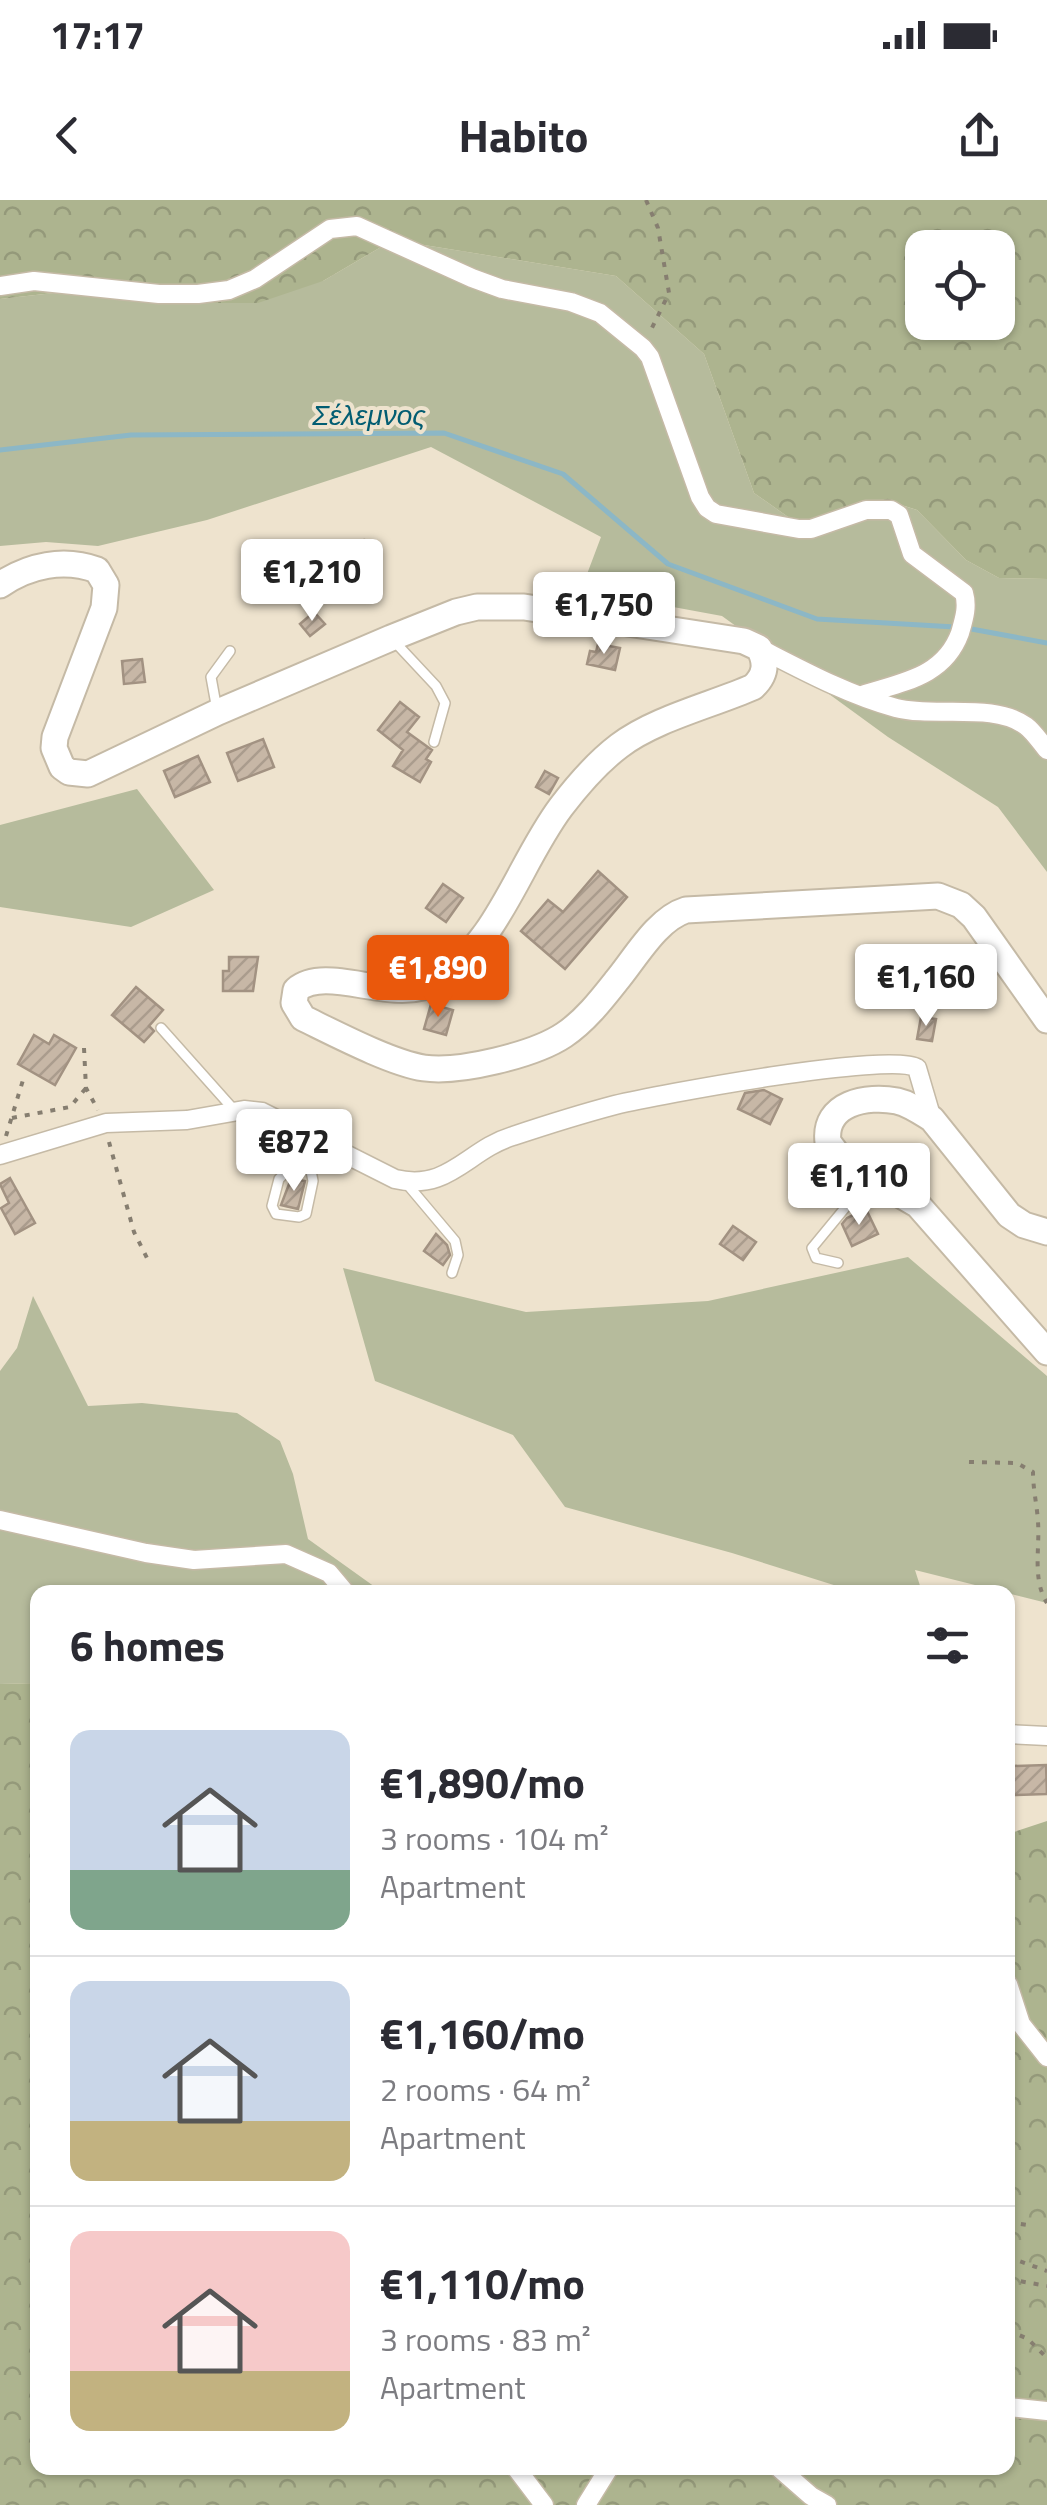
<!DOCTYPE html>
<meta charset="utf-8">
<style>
:root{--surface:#fff;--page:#f2f2f3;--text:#2b2b33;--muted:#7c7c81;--line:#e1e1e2;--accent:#ea580c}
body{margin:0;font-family:"Titillium Web",sans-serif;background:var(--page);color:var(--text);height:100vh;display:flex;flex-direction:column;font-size:38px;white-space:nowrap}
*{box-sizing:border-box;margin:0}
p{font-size:32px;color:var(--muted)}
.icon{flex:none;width:55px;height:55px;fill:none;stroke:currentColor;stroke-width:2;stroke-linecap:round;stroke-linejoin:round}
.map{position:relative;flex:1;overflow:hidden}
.drawer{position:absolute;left:30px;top:1385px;width:985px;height:890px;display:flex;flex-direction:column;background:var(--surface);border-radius:20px;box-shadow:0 2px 8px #0004}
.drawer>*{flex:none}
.controls{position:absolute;left:905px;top:30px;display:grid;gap:20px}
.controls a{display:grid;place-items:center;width:110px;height:110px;border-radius:20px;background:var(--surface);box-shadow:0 2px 8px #0004;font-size:50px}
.price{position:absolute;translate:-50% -85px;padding:0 22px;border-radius:10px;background:#fff;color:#222;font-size:32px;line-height:65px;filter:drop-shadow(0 2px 5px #0008)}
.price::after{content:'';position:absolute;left:50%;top:60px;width:30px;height:22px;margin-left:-15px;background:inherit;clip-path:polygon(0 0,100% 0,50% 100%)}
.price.current{background:var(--accent);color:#fff}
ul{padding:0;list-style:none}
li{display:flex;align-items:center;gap:30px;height:250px;padding:0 40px}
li+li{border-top:2px solid var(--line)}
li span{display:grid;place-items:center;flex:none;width:280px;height:200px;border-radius:20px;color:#555}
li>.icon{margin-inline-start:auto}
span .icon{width:120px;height:120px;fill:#fffc;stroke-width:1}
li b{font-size:42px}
h2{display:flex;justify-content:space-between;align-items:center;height:120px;padding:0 40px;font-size:42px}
.status{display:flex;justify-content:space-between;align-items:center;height:70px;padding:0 50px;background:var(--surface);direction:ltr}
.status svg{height:28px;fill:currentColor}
header{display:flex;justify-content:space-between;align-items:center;height:130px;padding:0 40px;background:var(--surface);font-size:45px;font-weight:700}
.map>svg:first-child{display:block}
</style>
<div class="status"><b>17:17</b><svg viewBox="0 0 49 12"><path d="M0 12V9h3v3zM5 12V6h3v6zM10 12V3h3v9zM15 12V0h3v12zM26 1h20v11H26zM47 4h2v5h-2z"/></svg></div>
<header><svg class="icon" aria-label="back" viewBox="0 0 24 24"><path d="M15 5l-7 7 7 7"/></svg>Habito<svg class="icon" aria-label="share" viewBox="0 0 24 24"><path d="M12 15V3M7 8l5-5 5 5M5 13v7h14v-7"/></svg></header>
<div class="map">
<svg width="1047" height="2305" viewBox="0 0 1047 2305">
<defs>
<pattern id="forest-crowns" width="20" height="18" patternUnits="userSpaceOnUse" patternTransform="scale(2.5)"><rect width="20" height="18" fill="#adb48f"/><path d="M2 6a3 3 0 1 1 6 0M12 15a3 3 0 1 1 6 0" fill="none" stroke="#94997a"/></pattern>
<pattern id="building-hatch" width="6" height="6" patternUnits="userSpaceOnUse" patternTransform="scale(2.5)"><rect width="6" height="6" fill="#c7b7a6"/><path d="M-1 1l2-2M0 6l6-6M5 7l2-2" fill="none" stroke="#aa9c8d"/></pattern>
</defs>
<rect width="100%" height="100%" fill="#eee3ce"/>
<!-- green -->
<path fill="#b6bb9c" d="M 393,40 L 616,76 L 704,154 L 754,293 L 811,333 L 885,300 L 917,310 L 966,360 L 999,378 L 1047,379 L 1047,672 L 998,607 L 888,537 L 722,416 L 581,390 L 601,337 L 431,247 L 207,320 L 98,346 L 46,342 L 0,346 L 0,99 L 98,88 L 323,81 Z
M 137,589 L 214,690 L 131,727 L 0,707 L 0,625 Z
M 908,1057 L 1047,1176 L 1047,1403 L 915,1370 L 922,1392 L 856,1392 L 732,1353 L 565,1307 L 513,1235 L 375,1181 L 343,1068 L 526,1112 L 708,1101 Z
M 33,1096 L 88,1206 L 142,1203 L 237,1213 L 280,1241 L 293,1274 L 308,1339 L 382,1392 L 38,1392 L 37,1483 L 0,1484 L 0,1171 L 17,1148 Z"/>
<!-- forest -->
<path fill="url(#forest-crowns)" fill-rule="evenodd" d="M 0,0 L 1047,0 L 1047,379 L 999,378 L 966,360 L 917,310 L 886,300 L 811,333 L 754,293 L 704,154 L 616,76 L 393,40 L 323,81 L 258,103 L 182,103 L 98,88 L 0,99 ZM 922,48 L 998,48 L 998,122 L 922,122 Z
M 38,1483 L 38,2268 L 1008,2268 L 1008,1634 L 1047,1621 L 1047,2305 L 0,2305 L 0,1484 Z"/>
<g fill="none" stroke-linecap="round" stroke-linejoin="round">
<!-- stream -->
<path stroke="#8cb7c6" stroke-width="5" d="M 0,250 L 131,235 L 444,233 L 563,274 L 668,364 L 817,419 L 955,427
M 966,428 L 1047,443"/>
</g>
<!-- building -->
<path fill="url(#building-hatch)" stroke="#a29282" stroke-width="2.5" d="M 364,340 L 368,374 L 334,378 L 330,343 Z
M 314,412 L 325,424 L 310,436 L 300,424 Z
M 598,444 L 620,448 L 615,470 L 587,464 L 590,451 L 596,452 Z
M 142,459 L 145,482 L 124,484 L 122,461 Z
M 400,502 L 419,517 L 407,532 L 432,550 L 426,559 L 431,562 L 420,582 L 393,566 L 403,550 L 378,530 Z
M 263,539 L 274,567 L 238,581 L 227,553 Z
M 198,556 L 210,582 L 175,597 L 164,571 Z
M 545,571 L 558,578 L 549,594 L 536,587 Z
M 598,671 L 627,697 L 565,769 L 521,731 L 548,700 L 563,712 Z
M 443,684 L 463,698 L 446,722 L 426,708 Z
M 229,757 L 258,757 L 253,791 L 223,791 L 223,771 L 229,771 Z
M 136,787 L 163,810 L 149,826 L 154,831 L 144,842 L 112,815 Z
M 431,804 L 453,810 L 446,835 L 424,829 Z
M 921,817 L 936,819 L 932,841 L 917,839 Z
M 34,835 L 49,844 L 54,835 L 76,848 L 55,885 L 18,864 Z
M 764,890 L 782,899 L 770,924 L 738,909 L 745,893 Z
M 10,978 L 35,1023 L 15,1034 L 1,1008 L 9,1003 L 0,984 Z
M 291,979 L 305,981 L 298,1009 L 281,1005 Z
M 866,1009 L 878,1034 L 852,1046 L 842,1024 L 847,1018 Z
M 733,1026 L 756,1042 L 743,1060 L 720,1044 Z
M 436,1034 L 447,1045 L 450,1055 L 443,1065 L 424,1051 Z
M 1046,1565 L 1047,1594 L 1014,1595 L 1013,1566 Z"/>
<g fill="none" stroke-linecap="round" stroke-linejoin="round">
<!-- lane casing -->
<g stroke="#c5baa6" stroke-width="12">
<path id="lane" d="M 393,440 L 436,486 L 445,503 L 434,542
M 217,510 L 211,477 L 230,451
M 161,828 L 235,911
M 307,951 L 313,981 L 306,1014 L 299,1017 L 276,1014 L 272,1006 L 279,979 L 307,951 L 313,938
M 407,984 L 455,1041 L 458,1055 L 452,1073
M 838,1063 L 816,1058 L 812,1048 L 868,980"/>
</g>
<!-- street casing -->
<g stroke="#c5baa6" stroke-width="21">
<path id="street" d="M 0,86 L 34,81 L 159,94 L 198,94 L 229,90 L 255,79 L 330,29 L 357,26 L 472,78 L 502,89 L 571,102 L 600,113 L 643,148 L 650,157 L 700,297 L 707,308 L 716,314 L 799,329 L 811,329 L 866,310 L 891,310 L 899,315 L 912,354 L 964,393 C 968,407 964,419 960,433 C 944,477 902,482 862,495
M 759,448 C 802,470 848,495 896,508 C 934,518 994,502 1026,526 C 1034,532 1041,543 1047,550
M 0,955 L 106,923 L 187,920 L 244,910 L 262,912 L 395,979 C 449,992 467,950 513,936 C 546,925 581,914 615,905 C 656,895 891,851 917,868 L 932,919
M 0,1320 L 146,1353 L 194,1360 L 286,1354 L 329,1373 L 345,1392
M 1008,1534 L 1047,1536
M 1008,1784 L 1021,1824 L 1047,1857
M 1008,2207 L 1047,2211
M 516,2268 L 544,2305
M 779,2268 L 811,2296 L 827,2305
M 586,2305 L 609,2268"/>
</g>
<!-- secondary casing -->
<g stroke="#c5baa6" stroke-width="29">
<path id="secondary" d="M 0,385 C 29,365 64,358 97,370 L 106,385 L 104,408 L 55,537 L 54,548 L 62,567 L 69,572 L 88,574 L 218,512 L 391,438 L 456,412 L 477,407 L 524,407 L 744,441 L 759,448 C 767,463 766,475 753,487 C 712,505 654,519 619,546 C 598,562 577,586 561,607 C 519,663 499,742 437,781 C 396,807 328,763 296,790 L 294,803 L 303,818 C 334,833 391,863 424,868 C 459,873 534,855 564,835 C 585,821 602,799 617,780 C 636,757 657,719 686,710 L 938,696 L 961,705 L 974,717 L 1047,820
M 1047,1032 L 1024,1025 L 1009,1015 L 932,919 C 921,912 910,904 897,901 C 867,895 823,903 828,942 L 840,958 L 851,966 L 918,1005 L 1047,1152"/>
</g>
<!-- path -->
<path stroke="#867e70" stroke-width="4" stroke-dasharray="5 8" stroke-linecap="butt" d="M 646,0 L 658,28 L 669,93 L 649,134
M 84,848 L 86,888 L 98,910
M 12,918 L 70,907 L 86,888
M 6,936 L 23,880
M 109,942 L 134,1032 L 150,1064
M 969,1262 L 1017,1263 L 1033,1272 C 1033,1289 1037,1305 1038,1322 C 1040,1349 1032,1379 1047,1403
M 1008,2022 L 1028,2025
M 1008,2057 L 1047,2071
M 1008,2079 L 1047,2086
M 1008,2130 L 1028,2139 L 1047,2158"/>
<!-- lane -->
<use href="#lane" stroke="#fff" stroke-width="9"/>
<!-- street -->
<use href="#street" stroke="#fff" stroke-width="18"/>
<!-- secondary -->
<use href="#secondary" stroke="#fff" stroke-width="25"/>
</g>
<g text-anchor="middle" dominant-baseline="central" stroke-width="8" stroke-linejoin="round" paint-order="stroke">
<!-- water labels -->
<g font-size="28" font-style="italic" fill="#025d72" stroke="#eee3ce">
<text x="369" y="214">Σέλεμνος</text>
</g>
</g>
</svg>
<div class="controls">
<a><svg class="icon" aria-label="locate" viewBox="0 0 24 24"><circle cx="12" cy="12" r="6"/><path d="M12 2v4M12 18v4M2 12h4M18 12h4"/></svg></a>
</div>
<b class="price" style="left:312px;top:424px">€1,210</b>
<b class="price" style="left:604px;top:457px">€1,750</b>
<b class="price current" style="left:438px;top:820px">€1,890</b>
<b class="price" style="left:926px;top:829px">€1,160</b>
<b class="price" style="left:294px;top:994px">€872</b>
<b class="price" style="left:859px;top:1028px">€1,110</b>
<section class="drawer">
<h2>6 homes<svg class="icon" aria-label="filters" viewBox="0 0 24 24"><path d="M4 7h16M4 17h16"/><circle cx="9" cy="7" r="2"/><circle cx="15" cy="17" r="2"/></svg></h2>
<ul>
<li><span style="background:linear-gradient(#c9d6e8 70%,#7fa58c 0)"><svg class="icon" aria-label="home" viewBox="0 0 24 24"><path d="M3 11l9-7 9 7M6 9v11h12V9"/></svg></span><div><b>€1,890/mo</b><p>3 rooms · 104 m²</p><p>Apartment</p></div></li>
<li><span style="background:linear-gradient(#c9d6e8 70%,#c2b280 0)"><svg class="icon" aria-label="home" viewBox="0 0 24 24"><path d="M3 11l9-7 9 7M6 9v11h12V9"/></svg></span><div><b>€1,160/mo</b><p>2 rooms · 64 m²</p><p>Apartment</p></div></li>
<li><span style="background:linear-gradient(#f6c9c9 70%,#c2b280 0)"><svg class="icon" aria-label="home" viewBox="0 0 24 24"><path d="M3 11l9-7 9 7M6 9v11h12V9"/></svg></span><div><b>€1,110/mo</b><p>3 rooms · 83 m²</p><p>Apartment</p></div></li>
</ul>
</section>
</div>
